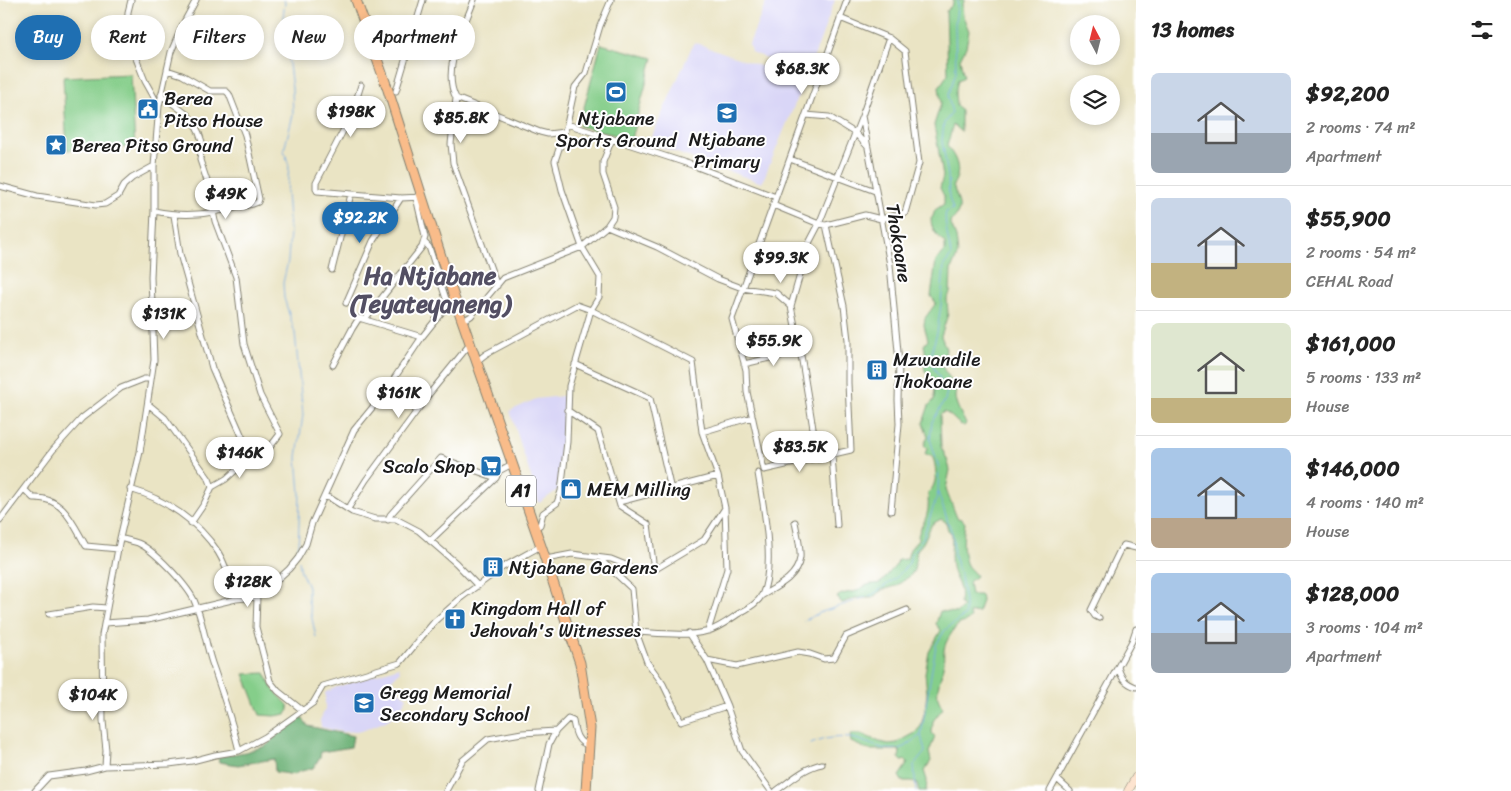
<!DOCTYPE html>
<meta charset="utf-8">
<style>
:root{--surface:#fff;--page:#f2f2f2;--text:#222;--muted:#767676;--line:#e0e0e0;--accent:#1f6fb2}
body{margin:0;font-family:Sriracha,sans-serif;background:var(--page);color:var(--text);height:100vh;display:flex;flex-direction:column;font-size:19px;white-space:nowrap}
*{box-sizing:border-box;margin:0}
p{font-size:16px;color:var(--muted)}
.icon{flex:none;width:28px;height:28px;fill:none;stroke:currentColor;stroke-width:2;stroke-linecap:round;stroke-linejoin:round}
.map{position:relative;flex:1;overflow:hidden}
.sheet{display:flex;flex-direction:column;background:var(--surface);width:375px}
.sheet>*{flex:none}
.hud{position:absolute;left:15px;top:15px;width:475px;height:45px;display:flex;gap:10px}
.needle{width:32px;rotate:353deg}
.fabs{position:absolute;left:1070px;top:15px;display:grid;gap:10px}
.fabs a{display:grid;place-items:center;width:50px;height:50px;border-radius:50%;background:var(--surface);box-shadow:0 2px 8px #0003;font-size:25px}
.price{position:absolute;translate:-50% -42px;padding:0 11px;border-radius:18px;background:#fff;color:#222;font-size:16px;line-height:32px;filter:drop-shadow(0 1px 2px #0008)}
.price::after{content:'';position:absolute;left:50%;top:30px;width:15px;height:11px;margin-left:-8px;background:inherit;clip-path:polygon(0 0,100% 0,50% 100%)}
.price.current{background:var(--accent);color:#fff}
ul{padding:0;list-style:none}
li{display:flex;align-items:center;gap:15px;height:125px;padding:0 15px}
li+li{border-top:1px solid var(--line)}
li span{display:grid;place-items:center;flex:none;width:140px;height:100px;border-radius:8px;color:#555}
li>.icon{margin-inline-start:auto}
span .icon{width:60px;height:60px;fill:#fffc;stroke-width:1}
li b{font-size:21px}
h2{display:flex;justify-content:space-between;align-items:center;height:60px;padding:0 15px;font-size:21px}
.tag{padding:0 18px;border-radius:22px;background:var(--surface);box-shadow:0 2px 8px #0003;font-size:18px;line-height:45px}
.tag.current{background:var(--accent);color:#fff}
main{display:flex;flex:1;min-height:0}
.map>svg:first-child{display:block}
</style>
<main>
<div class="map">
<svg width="1136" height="791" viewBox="0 0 1136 791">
<rect width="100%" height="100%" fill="#fff"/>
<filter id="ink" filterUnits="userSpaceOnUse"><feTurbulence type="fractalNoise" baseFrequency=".02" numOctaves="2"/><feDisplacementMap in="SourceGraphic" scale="10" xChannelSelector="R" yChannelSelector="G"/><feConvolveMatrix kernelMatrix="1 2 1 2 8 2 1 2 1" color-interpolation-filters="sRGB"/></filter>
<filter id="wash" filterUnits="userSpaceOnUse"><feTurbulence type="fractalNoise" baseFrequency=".0096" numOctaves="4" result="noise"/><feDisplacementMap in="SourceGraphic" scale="20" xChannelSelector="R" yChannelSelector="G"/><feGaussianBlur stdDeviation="1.12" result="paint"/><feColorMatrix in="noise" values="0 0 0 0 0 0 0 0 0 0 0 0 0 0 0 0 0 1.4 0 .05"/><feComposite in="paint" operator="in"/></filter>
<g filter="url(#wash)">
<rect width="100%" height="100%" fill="#eae4c4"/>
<!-- built -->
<path fill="#d9d6f7" d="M 767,0 L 835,0 L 809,70 L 802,72 L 751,52 L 749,44 Z
M 694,42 L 804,82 L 762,183 L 649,143 Z
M 563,396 L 567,399 L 559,489 L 539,503 L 510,411 L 536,399 Z
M 399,667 L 400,672 L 391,680 L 395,688 L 407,697 L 398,713 L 386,721 L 362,731 L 342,732 L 321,727 L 320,720 L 325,710 L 325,693 L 334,688 Z"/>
<!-- green -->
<path fill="#85ce8a" stroke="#507553" d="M 953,0 L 965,0 L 962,4 L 963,16 L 969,31 L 966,47 L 960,59 L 964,77 L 958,80 L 955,93 L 956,105 L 961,111 L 961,132 L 953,125 L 947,146 C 957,159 962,171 953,185 C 957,201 966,209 950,222 L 956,237 L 958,254 L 951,270 L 950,293 L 947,299 L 948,314 L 941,336 L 946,349 L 945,356 L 941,364 C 945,373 951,378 954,386 C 957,391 955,393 955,398 C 956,405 963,418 966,424 L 964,426 C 955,423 953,415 944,412 L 940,415 L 941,447 L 947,459 L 950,470 L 946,489 L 957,518 L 962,519 L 965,523 C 963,537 962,550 966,563 C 968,569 973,570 976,576 L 969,582 L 971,595 L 981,595 L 982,601 L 978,612 L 969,613 L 971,617 C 967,623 963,622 958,625 C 956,627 953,631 951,634 C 941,649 945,652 943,667 C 941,682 932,693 943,708 L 933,721 L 932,733 L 935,737 L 929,752 L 931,761 L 924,771 L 927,780 L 926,791 L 919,791 L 917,784 L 912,781 L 902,781 L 899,776 L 908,763 L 906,760 L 902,761 L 899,758 L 900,752 L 898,750 L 869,750 L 851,742 L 850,734 L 861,734 L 880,742 L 889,744 L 897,743 L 915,733 L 921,726 L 925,710 L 927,693 L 925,673 L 929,652 L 941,630 L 936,624 L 940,611 L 957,613 L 963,607 L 960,603 C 963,584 954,581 952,567 C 950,556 952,545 952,534 L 948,530 L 946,522 L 941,519 L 932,524 L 923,543 L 917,550 L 914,570 L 910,576 L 896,586 L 882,590 L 872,598 L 855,598 L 842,603 L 837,597 C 842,593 846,593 852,592 C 857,592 859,589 863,587 C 876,580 878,590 889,573 C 893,568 896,567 898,560 L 907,559 L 910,549 L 918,540 C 917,531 925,523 927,514 C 929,507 928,500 928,493 C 938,485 937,466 932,456 L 925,454 L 927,448 L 924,445 L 928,436 L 923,423 L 929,405 L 934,400 L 935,386 L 933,379 L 925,371 L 924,362 L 926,356 L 924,345 L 928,340 L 924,325 L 925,318 L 936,303 L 931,296 L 936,261 L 945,251 L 945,243 C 937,236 931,229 931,219 L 933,216 L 935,210 L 944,204 L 944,196 L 940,188 L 943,176 L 934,125 L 941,103 L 939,87 L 948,74 L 946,11 L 953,4 Z
M 601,44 L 653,58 L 631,139 L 579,126 Z
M 131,74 L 135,147 L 67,150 L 63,77 Z
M 265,673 L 272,688 L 288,705 L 289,710 L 286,714 L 275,716 L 260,715 L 244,674 Z"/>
<!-- forest -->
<path fill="#6cb176" stroke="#446649" d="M 302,717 L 308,726 L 353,736 L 351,747 L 321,752 L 320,757 L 313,768 L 298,772 L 295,775 L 275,772 L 274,759 L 238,765 L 219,762 L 218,757 L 245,752 L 266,746 L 286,726 Z"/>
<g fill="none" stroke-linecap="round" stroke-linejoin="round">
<!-- stream -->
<path stroke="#76aae3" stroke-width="1" d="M 284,0 L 285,3 L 283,17 L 292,88 L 293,115 L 284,150 L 289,166 L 287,192 L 290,231 L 288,261 L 283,283 L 284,298 L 295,333 L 303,415 L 297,457 L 300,493 L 298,552
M 299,561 L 301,572 L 308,587 L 308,600 L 316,637
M 804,621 L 819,613 L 872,595 L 896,578 L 909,563 L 911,554 L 923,538 L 938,493
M 811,744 C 825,737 841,736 856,739 C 870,743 886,753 901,748 C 908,746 915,739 921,735
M 916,791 L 914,765 L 925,752 L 921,735 L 936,645 L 945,630 L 965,615 L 965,601 L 961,577 L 954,556 L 953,536 L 938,493 L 939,468 L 930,439 L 932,422 L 945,400 L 947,391 L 932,364 L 932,350 L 937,333 L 941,304 L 944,265 L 951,256 C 950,244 943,221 946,212 L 953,209 L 949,198 L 948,175 L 942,141 L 944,123 L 952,113 L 948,96 L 956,72 L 955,24 L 958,0"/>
</g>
</g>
<g filter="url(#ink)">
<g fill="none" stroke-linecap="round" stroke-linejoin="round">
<!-- minor casing -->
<g stroke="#838070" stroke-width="7">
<path id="minor" d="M 131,0 L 128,12 L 127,40 L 137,61 L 145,81 L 159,106
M 474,0 C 464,28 441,69 456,98 L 451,144 L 453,163 L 497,286
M 840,18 L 889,38 L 862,116 L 890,265 L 899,363 L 898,400 L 899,424 L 891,511
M 361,85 L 354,107 L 344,129 L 316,183 L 316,188 L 317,191 L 401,198 L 421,197
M 396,91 L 423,0
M 161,95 L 188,115 L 193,121 L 199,133 L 202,142 L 200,160 L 207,181 L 215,221 L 236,277 L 244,344 L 260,395 L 280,434 L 270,447 L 236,470 L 226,479 L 212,487 L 204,504 L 191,523
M 456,98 L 540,132 L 548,134 L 564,132
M 806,115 L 829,117 L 855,133 L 867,146
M 567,124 L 692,165 L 776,197 L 732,319 L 746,370 L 747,392 L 764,470 L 851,450 L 848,383 L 848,340 L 844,306 L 826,225 L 819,224 L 773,205
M 790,159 L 875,191
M 0,186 L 37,196 L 96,205 L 105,204 L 118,196 L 124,185 L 132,178 L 154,166
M 776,197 L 847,0
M 154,211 C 193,219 214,212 253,204 L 258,202 L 259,199 L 245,135 L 229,94 L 226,91 L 210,91 L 182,75 L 167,70
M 174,215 L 180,254 L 212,368 L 252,459
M 826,225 L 865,215 L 881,219 L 905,213 L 919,163 L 905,51 L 889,38
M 607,226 L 657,247 L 718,279 L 742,288 L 776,293 L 791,306 L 802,361 L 818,459
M 424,242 L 429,247 L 448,305
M 332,270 L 351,194
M 346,303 L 373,241 L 401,198
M 791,306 L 809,243 L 819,224 L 862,116
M 365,319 L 422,247 L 425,237 L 416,197
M 463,321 L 471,316 L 503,278 L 582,247 L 607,226 L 613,217 L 614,207 L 603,174 L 603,162 L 612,139
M 477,361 L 486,354 L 577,305 L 591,310 L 693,362 L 702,432 L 718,476 L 725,508 L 704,540 L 654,570 L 641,571 L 611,559 L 572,554 L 546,559
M 575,364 L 650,398 L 671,490
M 744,364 L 800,351
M 333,365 L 352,329 L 359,318 L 422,337
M 148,404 L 165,418 L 209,479 L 212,487
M 567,410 L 598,431 L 620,506 L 648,524 L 654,570
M 702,432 L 752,417
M 832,455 L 837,525
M 24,489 L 33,498 C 63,496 73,524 86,546 L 118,549
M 130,489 C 165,499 198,521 218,552 C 227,566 231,583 236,599
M 324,497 L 330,498 L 352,512 L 375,519 L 396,519 L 419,531 L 456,563 L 478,586
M 619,502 L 718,476
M 348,509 L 366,480 L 430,393 L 470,344
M 0,520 L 53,450 L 82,418 L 121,388 L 144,379 L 150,379
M 388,520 L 390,515 L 441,458 L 496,478
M 534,528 L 540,525 L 543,513 L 557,503 L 561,491 L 567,442 L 569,386 L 591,310 L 599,297 L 600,277 L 582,247 L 562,190 L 555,161 L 567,124 L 575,87 L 586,73 L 600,26 L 611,0
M 120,538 C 126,540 132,541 138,543 C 154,550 186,584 194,600 C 203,620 205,642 212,663 C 222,692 232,720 239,751
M 430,541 L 496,478 L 499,471 L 512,464
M 602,558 L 603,562 L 632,589 L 636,632 C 656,633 690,637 708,631 C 719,628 729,620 738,614 C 746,610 758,603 762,595 C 776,565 763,505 758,473
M 761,596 C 776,587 797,578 800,558 C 801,547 797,533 795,522
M 257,597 L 256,627 L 270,681 L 278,691 L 302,710
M 49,614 L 93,607 L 107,608
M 1099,618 L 1095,616 L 1091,610 L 1120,550 L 1124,545 L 1136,548
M 105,623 L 148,620 L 236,599 L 257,597 L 263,588 L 279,578 L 289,569 L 298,558 L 306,544 L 312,523 L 354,430 L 385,392 L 422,337 L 454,297
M 708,631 L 727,569 L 725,508
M 636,632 L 647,662 L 663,684 L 681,721 L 727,706
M 689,633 L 707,660 L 727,706 L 742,751 L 771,791
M 707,660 L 737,666 L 798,652 L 810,654 L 824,659 L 834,658 L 846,636 L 907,610
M 1118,667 C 1121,678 1125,683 1136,687
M 105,766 L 106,750 L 103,721 L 102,635 L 120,538 L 140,452 L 154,360 L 151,277 L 154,211 L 154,166 L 159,106 L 171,52 L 183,24 L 196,0
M 1058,780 L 1070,791
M 35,791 L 49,776 L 86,771 L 105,766 L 169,764 L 192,761 L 215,755 L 239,751 L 265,737 L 313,703 L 323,686 L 400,663 L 434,622 L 462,597 L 503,567 L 541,546
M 446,791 L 462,761 L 488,739 L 522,733 L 556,731 L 568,719 L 573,721 C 575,733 577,743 590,746
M 539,791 L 549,744 L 556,731
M 776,791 C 790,781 805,767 822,764
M 1050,791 L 1132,641 L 1136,629"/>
</g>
<!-- secondary casing -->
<g stroke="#838070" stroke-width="9">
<path id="secondary" d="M 1128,791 L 1136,777"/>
</g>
<!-- primary casing -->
<g stroke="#838070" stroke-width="11">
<path id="primary" d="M 356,0 L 388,90 L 454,297 L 541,546 L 580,663 L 590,728 L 586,791"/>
</g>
<!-- minor -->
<use href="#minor" stroke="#fff" stroke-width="5"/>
<!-- secondary -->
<use href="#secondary" stroke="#fde4d0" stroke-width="8"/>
<!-- primary -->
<use href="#primary" stroke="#f9bc8a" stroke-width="9"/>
</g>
</g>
<!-- icons -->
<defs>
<g id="stadium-square" transform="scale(1.125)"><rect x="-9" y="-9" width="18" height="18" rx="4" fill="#1f6fb2" stroke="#fff"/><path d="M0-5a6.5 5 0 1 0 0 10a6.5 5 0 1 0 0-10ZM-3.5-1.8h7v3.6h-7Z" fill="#fff"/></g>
<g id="civic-square" transform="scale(1.125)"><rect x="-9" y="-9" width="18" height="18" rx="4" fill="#1f6fb2" stroke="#fff"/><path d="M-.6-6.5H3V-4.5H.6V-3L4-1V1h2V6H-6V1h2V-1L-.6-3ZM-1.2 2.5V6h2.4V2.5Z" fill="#fff"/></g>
<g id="school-square" transform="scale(1.125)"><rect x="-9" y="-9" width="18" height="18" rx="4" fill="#1f6fb2" stroke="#fff"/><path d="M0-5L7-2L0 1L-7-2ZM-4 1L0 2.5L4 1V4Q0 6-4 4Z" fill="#fff"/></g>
<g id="sight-square" transform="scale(1.125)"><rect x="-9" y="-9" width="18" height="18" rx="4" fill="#1f6fb2" stroke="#fff"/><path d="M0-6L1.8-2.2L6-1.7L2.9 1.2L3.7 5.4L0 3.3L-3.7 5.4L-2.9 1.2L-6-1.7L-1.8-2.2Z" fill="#fff"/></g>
<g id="building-square" transform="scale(1.125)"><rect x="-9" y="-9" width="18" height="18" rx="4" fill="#1f6fb2" stroke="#fff"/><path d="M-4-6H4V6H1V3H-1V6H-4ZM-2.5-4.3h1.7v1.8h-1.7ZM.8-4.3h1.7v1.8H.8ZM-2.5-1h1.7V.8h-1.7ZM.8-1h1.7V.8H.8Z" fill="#fff"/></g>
<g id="supermarket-square" transform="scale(1.125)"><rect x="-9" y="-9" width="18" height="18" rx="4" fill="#1f6fb2" stroke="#fff"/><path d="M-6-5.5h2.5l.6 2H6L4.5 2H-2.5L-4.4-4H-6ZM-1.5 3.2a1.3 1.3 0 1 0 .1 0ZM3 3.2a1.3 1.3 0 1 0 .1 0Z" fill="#fff"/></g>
<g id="shop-square" transform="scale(1.125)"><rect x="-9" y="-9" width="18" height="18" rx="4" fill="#1f6fb2" stroke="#fff"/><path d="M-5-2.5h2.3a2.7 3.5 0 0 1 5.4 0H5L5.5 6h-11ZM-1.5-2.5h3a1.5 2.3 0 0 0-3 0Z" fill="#fff"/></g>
<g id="church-square" transform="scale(1.125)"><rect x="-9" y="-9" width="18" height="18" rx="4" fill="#1f6fb2" stroke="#fff"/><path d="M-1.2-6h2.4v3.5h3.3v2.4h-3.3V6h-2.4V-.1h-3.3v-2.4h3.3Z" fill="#fff"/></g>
</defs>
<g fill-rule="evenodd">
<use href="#stadium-square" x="616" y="92"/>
<use href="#civic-square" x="148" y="109"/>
<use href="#school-square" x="727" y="113"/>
<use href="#sight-square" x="56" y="145"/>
<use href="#building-square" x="877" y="370"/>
<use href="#supermarket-square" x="491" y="466"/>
<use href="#shop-square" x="571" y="489"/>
<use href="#building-square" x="493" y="567"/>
<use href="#church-square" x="455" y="619"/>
<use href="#school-square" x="364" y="703"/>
</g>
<g text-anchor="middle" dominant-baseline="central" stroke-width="4" stroke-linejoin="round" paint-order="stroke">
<!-- shield labels -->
<rect fill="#fff" stroke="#606060" stroke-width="1" x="506" y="475.5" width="30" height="31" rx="4"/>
<g font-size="18" font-weight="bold" fill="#1c1c1c">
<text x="521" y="491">A1</text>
</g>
<!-- poi labels -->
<g font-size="19" fill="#1c1c1c" stroke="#fff" text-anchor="start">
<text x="164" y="98">Berea<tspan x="164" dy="22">Pitso House</tspan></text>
<text x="616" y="118" text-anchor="middle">Ntjabane<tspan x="616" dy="22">Sports Ground</tspan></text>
<text x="727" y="139" text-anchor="middle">Ntjabane<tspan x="727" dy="22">Primary</tspan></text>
<text x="72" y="145">Berea Pitso Ground</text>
<text x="893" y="359">Mzwandile<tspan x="893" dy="22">Thokoane</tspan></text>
<text x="475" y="466" text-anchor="end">Scalo Shop</text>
<text x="587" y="489">MEM Milling</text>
<text x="509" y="567">Ntjabane Gardens</text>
<text x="471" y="608">Kingdom Hall of<tspan x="471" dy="22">Jehovah's Witnesses</tspan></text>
<text x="380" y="692">Gregg Memorial<tspan x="380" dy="22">Secondary School</tspan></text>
</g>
<!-- street labels -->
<g font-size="19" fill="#1c1c1c" stroke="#fff">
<text transform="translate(899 243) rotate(81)">Thokoane</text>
</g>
<!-- district labels -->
<g font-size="24" font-weight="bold" fill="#534f63" stroke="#fff">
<text x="430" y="276">Ha Ntjabane<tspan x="430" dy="28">(Teyateyaneng)</tspan></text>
</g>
</g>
</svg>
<div class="fabs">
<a><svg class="needle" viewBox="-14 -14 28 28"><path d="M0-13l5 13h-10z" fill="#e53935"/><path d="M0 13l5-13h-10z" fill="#767676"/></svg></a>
<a><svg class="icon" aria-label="layers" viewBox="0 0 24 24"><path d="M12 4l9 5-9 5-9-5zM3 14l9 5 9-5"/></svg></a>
</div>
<b class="price" style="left:802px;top:95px">$68.3K</b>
<b class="price" style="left:351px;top:138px">$198K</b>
<b class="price" style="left:461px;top:144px">$85.8K</b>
<b class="price" style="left:226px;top:220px">$49K</b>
<b class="price current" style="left:360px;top:244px">$92.2K</b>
<b class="price" style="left:781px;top:284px">$99.3K</b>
<b class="price" style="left:164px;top:340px">$131K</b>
<b class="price" style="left:774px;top:367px">$55.9K</b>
<b class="price" style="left:399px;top:419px">$161K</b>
<b class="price" style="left:800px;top:473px">$83.5K</b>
<b class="price" style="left:240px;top:479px">$146K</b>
<b class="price" style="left:248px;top:608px">$128K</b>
<b class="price" style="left:93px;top:721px">$104K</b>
<div class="hud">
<a class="tag current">Buy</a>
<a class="tag">Rent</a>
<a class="tag">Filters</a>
<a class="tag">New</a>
<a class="tag">Apartment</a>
</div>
</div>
<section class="sheet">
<h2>13 homes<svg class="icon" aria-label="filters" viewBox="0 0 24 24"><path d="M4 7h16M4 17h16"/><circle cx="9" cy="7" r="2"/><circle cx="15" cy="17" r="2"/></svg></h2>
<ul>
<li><span style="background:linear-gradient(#c9d6e8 60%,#9aa5b1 0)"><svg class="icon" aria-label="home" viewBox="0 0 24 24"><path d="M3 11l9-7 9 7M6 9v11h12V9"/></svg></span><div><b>$92,200</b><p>2 rooms · 74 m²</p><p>Apartment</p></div></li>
<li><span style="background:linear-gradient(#c9d6e8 65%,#c2b280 0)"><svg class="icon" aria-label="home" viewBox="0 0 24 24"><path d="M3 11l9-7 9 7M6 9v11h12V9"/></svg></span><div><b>$55,900</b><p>2 rooms · 54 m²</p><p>CEHAL Road</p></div></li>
<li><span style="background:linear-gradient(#dfe7d0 75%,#c2b280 0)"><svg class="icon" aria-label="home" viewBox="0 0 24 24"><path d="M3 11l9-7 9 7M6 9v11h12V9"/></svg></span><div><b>$161,000</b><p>5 rooms · 133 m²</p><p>House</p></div></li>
<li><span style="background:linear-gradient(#a9c7e8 70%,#b9a48a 0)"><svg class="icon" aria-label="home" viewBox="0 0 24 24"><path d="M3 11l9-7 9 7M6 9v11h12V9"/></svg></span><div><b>$146,000</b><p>4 rooms · 140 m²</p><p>House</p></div></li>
<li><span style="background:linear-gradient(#a9c7e8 60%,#9aa5b1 0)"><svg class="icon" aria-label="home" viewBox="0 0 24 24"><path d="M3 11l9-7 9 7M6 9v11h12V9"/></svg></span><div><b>$128,000</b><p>3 rooms · 104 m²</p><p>Apartment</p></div></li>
</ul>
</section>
</main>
